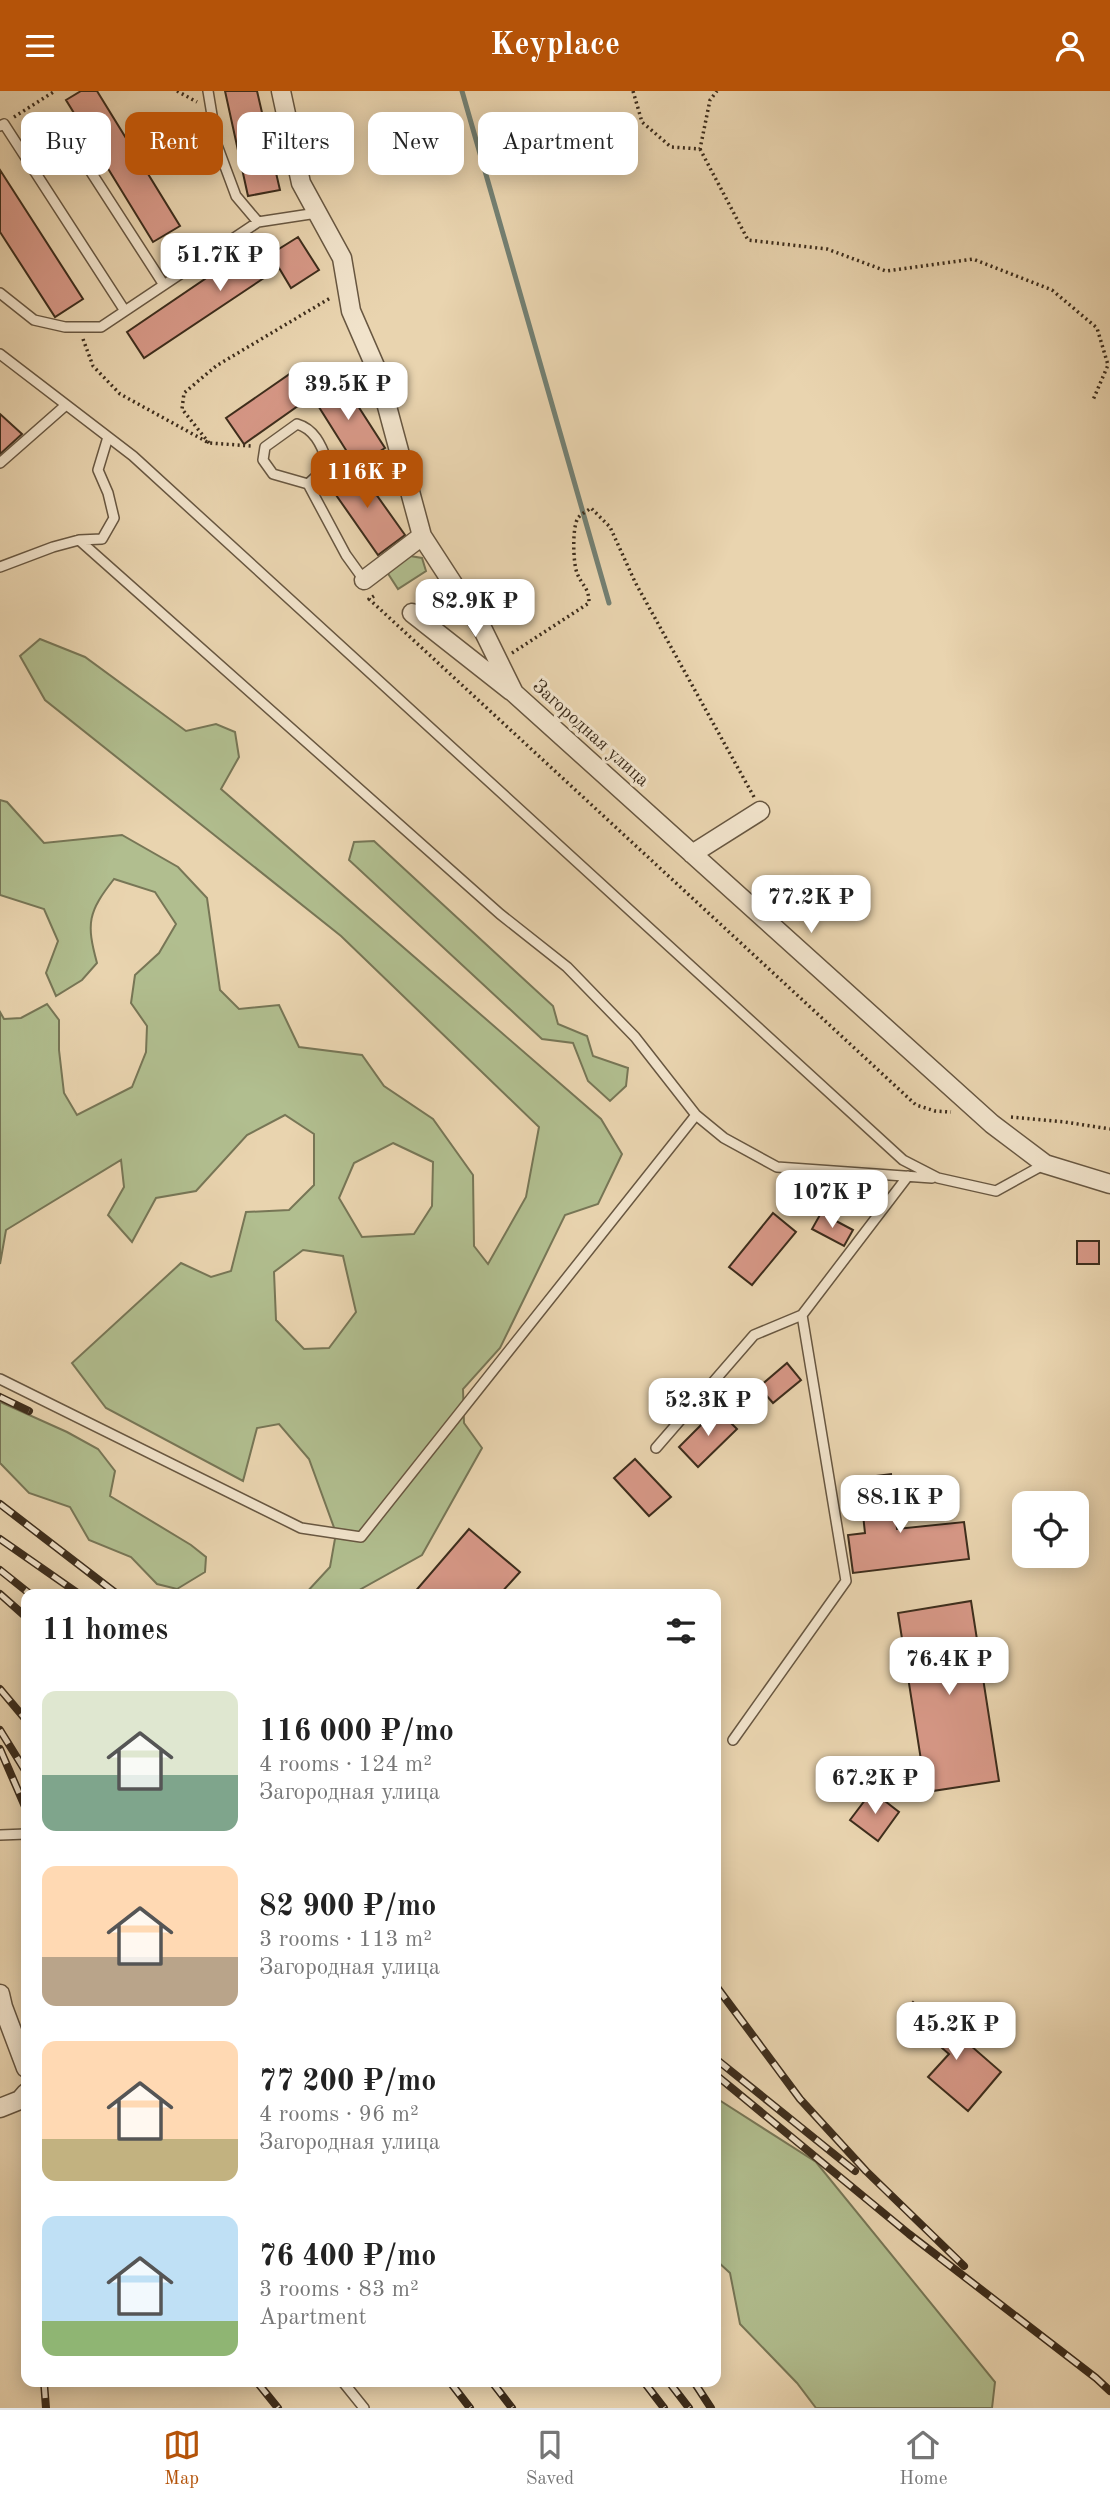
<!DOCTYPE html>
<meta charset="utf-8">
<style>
:root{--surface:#fff;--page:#f2f2f2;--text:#222;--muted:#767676;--line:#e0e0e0;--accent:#b45309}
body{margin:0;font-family:"Old Standard TT",serif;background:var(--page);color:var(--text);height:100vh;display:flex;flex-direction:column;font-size:26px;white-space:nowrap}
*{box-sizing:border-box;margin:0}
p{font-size:23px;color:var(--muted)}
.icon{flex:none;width:38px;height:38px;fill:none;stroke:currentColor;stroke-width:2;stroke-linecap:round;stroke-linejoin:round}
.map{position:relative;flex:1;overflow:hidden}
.details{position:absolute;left:21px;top:1498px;width:700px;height:798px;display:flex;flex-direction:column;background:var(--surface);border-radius:14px;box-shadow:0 4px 18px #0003}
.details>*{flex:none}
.top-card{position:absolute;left:21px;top:21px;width:700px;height:63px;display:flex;gap:14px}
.fabs{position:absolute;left:1012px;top:1400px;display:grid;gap:14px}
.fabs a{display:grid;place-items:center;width:77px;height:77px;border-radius:14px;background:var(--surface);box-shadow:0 4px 18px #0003;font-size:35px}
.price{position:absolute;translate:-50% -60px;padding:0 16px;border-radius:14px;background:#fff;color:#222;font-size:23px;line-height:46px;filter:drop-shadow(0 2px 4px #0008)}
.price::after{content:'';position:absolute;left:50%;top:42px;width:21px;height:16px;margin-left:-10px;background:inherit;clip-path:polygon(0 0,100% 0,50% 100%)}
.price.active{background:var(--accent);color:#fff}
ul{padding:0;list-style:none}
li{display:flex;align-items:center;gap:21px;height:175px;padding:0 21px}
li span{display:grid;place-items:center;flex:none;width:196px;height:140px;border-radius:14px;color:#555}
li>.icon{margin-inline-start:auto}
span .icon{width:84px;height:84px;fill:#fffc;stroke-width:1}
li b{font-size:30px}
h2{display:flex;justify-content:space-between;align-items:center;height:84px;padding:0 21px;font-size:30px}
.tag{padding:0 24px;border-radius:14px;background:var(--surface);box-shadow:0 4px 18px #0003;font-size:24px;line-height:63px}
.tag.active{background:var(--accent);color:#fff}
header{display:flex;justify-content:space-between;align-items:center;height:91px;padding:0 21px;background:var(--accent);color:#fff;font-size:32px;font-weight:700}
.tabs{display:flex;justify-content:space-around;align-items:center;height:98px;border-top:2px solid var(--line);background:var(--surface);font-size:19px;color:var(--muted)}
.tabs a{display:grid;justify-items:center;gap:4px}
.tabs .active{color:var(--accent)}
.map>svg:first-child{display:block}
</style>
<header><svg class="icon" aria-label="menu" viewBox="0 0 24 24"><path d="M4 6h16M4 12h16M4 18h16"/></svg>Keyplace<svg class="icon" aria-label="person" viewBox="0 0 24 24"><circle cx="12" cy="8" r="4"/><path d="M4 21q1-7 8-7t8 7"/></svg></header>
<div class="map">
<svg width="1110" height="2317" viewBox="0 0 1110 2317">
<rect width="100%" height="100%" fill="#e9d4af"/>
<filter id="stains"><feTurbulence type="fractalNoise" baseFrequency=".00286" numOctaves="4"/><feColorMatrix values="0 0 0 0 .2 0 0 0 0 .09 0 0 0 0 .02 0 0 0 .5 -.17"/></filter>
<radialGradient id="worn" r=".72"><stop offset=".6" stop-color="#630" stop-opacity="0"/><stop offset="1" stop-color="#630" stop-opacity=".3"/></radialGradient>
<!-- green -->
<path fill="#b1be8f" stroke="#777656" stroke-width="2" fill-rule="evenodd" d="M 410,465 L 422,467 L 426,480 L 398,498 L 387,481 Z
M 40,548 L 85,566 L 186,640 L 216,633 L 235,641 L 239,666 L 221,698 L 601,1028 L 622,1063 L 598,1113 L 565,1124 L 500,1257 L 463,1298 L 464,1332 L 482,1357 L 422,1464 L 352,1503 L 305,1503 L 330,1476 L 336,1442 L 309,1368 L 279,1333 L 257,1337 L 243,1390 L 106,1317 L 72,1272 L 181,1172 L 211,1186 L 231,1180 L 246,1121 L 289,1119 L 314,1094 L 314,1043 L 285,1024 L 247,1044 L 196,1100 L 156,1107 L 132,1151 L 108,1124 L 124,1096 L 121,1069 L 6,1139 L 0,1173 L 0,921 L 4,928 L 21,927 L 47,913 L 59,929 L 59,959 L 64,1002 L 77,1024 L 132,996 L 146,961 L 147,935 L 131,912 L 135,884 L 159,862 L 176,833 L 155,801 L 114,788 C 88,821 86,832 97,872 L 82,889 L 56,905 L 46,882 L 58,850 L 44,818 L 0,804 L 0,709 L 7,711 L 44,752 L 122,744 L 178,776 L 207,807 L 220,899 L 239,918 L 279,914 L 299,956 L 362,964 L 384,995 L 433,1028 L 473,1084 L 474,1155 L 488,1173 L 526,1106 L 539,1036 L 341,845 L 45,609 L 20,565 ZM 393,1052 L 433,1071 L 432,1115 L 414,1143 L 362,1146 L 339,1107 L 354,1072 ZM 303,1159 L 343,1165 L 356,1221 L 329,1257 L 304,1258 L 276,1229 L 274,1181 Z
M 374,750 L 553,915 L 558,933 L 587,945 L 593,965 L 628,977 L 626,995 L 610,1010 L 588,990 L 573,952 L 542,948 L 349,769 L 354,751 Z
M 0,1311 L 67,1341 L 98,1358 L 115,1380 L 110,1405 L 191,1454 L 206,1466 L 205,1481 L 177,1498 L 157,1493 L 131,1466 L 89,1449 L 70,1416 L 29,1402 L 0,1372 Z
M 716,2007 L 816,2071 L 995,2291 L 992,2317 L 816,2317 L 797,2292 L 740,2233 L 730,2182 L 716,2169 Z"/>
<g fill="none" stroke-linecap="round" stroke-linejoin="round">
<!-- stream -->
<path stroke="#738073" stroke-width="5" d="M 462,0 L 609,512"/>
</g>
<!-- building -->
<path fill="#d79887" stroke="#3d2d1c" stroke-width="2" d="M 81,0 L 97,0 L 180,135 L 153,151 L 66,9 Z
M 225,0 L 257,0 L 280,99 L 248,105 Z
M 0,79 L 83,208 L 55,226 L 0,141 Z
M 298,146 L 319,179 L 291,197 L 279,177 L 144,267 L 127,241 L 249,158 L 258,171 Z
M 294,280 L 312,305 L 244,353 L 226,327 Z
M 340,287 L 385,357 L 356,375 L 312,305 Z
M 0,323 L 22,343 L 0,363 Z
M 356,375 L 405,444 L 378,464 L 329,394 Z
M 773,1122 L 796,1141 L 752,1194 L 729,1176 Z
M 821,1122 L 853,1139 L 844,1155 L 812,1138 Z
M 1077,1150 L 1099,1150 L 1099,1173 L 1077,1173 Z
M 787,1272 L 801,1289 L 773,1312 L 759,1296 Z
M 717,1318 L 737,1338 L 698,1376 L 679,1356 Z
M 635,1368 L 671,1406 L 649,1425 L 614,1387 Z
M 891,1383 L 897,1438 L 964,1431 L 969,1468 L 853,1482 L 848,1444 L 865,1442 L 859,1387 Z
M 469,1438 L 520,1481 L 500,1503 L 413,1503 Z
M 971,1510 L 999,1690 L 926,1701 L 898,1522 Z
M 872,1700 L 899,1721 L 878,1750 L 850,1729 Z
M 913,1911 L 959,1950 L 962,1947 L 1001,1981 L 968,2020 L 928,1986 L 949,1963 L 903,1923 Z"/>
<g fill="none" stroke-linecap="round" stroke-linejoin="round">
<!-- lane casing -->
<g stroke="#685741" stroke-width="12">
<path id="lane" d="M 60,33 L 164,194
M 0,35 L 4,33 L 125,220
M 258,131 L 317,122
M 0,202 L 34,229 L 65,236 L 101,236 L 258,131 L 236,105 L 217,54 L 208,0
M 0,263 L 133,365 L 903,1069 L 938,1087 L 996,1100 L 1045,1073
M 0,372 L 66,314
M 308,393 L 273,383 L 263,369 L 265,356 L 297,333 C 314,338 321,353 327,370 L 323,379 L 308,393 L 346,464 L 364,489
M 79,449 L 500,823 L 567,876 L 635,946 L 696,1024 L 724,1047 L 777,1076 L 932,1087
M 0,476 L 53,456 L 79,449 L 102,448 L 114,427 L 108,402 L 98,379 L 108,346
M 0,1288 L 301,1437 L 361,1446 L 696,1024
M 656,1357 L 754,1244 L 802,1224
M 733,1649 L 846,1490 L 802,1224 L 908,1085
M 0,1744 L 26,1743
M 343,2291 L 364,2317"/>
</g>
<!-- street casing -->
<g stroke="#685741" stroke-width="21">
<path id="street" d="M 281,0 L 301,92 L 342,167 L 351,220 L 378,282 L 422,445 L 483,539 L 514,602 L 992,1033 L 1045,1073 L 1110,1093
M 364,489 L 422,445
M 412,522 L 511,600
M 692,763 L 760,720
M 0,1903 L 3,1916 L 26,1977
M 0,2017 L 20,2009 L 26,2002"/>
</g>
<!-- path -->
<path stroke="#3d2d1c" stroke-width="3.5" stroke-dasharray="2 3.5" stroke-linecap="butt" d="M 177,0 L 197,11
M 633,0 L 642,31 L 671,56 L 700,58 L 710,9 L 717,0
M 14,26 L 55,0
M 700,58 L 748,149 L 827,158 L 886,180 L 973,168 L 1052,199 L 1097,237 L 1108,274 L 1093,309
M 83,248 L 93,275 L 120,303 L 209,352 L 252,355
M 209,352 L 182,318 L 184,302 L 216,275 L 332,206
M 374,505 L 369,508 L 916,1014 L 935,1020 L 951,1021
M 512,562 L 589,512 C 589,496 582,495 577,482 C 573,472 572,436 578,427 C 581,423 587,420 591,417 L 610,436 L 635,491 L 754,706
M 1011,1026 L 1065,1031 L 1110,1038"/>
<!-- lane -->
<use href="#lane" stroke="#f1e3cb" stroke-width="9"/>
<!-- street -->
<use href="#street" stroke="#f1e3cb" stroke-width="18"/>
<!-- rail casing -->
<g stroke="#3d2d1c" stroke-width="8">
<path id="rail" d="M 0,1306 L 29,1320
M 0,1413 L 117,1503
M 0,1448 L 79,1503
M 0,1479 L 30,1503
M 0,1503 L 26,1526
M 0,1598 L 26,1629
M 0,1639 L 26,1681
M 0,1658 L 26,1718
M 716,1895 L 800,2008 L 866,2080 L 964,2175
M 716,1968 L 855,2080
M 716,1984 L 909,2143 L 1096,2287 L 1110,2300
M 44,2291 L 46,2317
M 257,2291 L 278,2317
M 450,2291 L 470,2317
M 492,2291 L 512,2317
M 644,2291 L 664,2317
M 669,2291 L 689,2317
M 694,2291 L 711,2317"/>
</g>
<!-- rail -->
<use href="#rail" stroke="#f1e3cb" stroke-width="5" stroke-dasharray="16" stroke-linecap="butt"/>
</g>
<g text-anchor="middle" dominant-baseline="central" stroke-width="6" stroke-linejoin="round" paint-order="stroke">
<!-- street labels -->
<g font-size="19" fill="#3d2d1c" stroke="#f1e3cb">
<text transform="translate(590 643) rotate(42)">Загородная улица</text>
</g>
</g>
<rect width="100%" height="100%" filter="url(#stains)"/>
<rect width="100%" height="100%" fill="url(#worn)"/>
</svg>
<div class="fabs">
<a><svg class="icon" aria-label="locate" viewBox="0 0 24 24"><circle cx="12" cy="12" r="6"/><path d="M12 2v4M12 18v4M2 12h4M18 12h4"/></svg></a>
</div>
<b class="price" style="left:220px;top:202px">51.7K ₽</b>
<b class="price" style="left:348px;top:331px">39.5K ₽</b>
<b class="price active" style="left:367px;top:419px">116K ₽</b>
<b class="price" style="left:475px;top:548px">82.9K ₽</b>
<b class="price" style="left:811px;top:844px">77.2K ₽</b>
<b class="price" style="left:832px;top:1139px">107K ₽</b>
<b class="price" style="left:708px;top:1347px">52.3K ₽</b>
<b class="price" style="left:900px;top:1444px">88.1K ₽</b>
<b class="price" style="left:949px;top:1606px">76.4K ₽</b>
<b class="price" style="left:875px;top:1725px">67.2K ₽</b>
<b class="price" style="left:956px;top:1971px">45.2K ₽</b>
<div class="top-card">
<a class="tag">Buy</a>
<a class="tag active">Rent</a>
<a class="tag">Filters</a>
<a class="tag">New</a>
<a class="tag">Apartment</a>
</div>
<section class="details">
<h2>11 homes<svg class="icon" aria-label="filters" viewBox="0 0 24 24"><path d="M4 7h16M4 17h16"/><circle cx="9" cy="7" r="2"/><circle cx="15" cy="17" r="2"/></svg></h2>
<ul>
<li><span style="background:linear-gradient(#dfe7d0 60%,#7fa58c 0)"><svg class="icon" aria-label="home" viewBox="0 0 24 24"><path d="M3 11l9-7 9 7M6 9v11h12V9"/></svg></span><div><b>116 000 ₽/mo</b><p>4 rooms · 124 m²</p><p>Загородная улица</p></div></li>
<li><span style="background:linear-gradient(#ffd9b3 65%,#b9a48a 0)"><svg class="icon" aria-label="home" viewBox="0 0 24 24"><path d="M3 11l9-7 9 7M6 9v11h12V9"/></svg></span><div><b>82 900 ₽/mo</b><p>3 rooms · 113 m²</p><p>Загородная улица</p></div></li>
<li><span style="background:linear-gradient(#ffd9b3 70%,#c2b280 0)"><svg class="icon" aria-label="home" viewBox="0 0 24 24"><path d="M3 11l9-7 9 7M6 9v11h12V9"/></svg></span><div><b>77 200 ₽/mo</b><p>4 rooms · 96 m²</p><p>Загородная улица</p></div></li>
<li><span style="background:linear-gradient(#bfe0f5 75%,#8fb573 0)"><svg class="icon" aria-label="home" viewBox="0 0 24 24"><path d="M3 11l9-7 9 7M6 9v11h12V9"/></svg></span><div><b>76 400 ₽/mo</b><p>3 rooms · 83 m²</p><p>Apartment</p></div></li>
</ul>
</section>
</div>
<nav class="tabs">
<a class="active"><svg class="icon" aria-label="map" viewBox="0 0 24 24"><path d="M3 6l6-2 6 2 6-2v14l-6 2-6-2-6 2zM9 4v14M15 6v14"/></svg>Map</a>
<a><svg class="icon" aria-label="saved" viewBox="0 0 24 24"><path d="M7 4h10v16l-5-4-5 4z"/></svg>Saved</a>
<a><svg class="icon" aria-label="home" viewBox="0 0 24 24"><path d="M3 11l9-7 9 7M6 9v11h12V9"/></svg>Home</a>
</nav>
